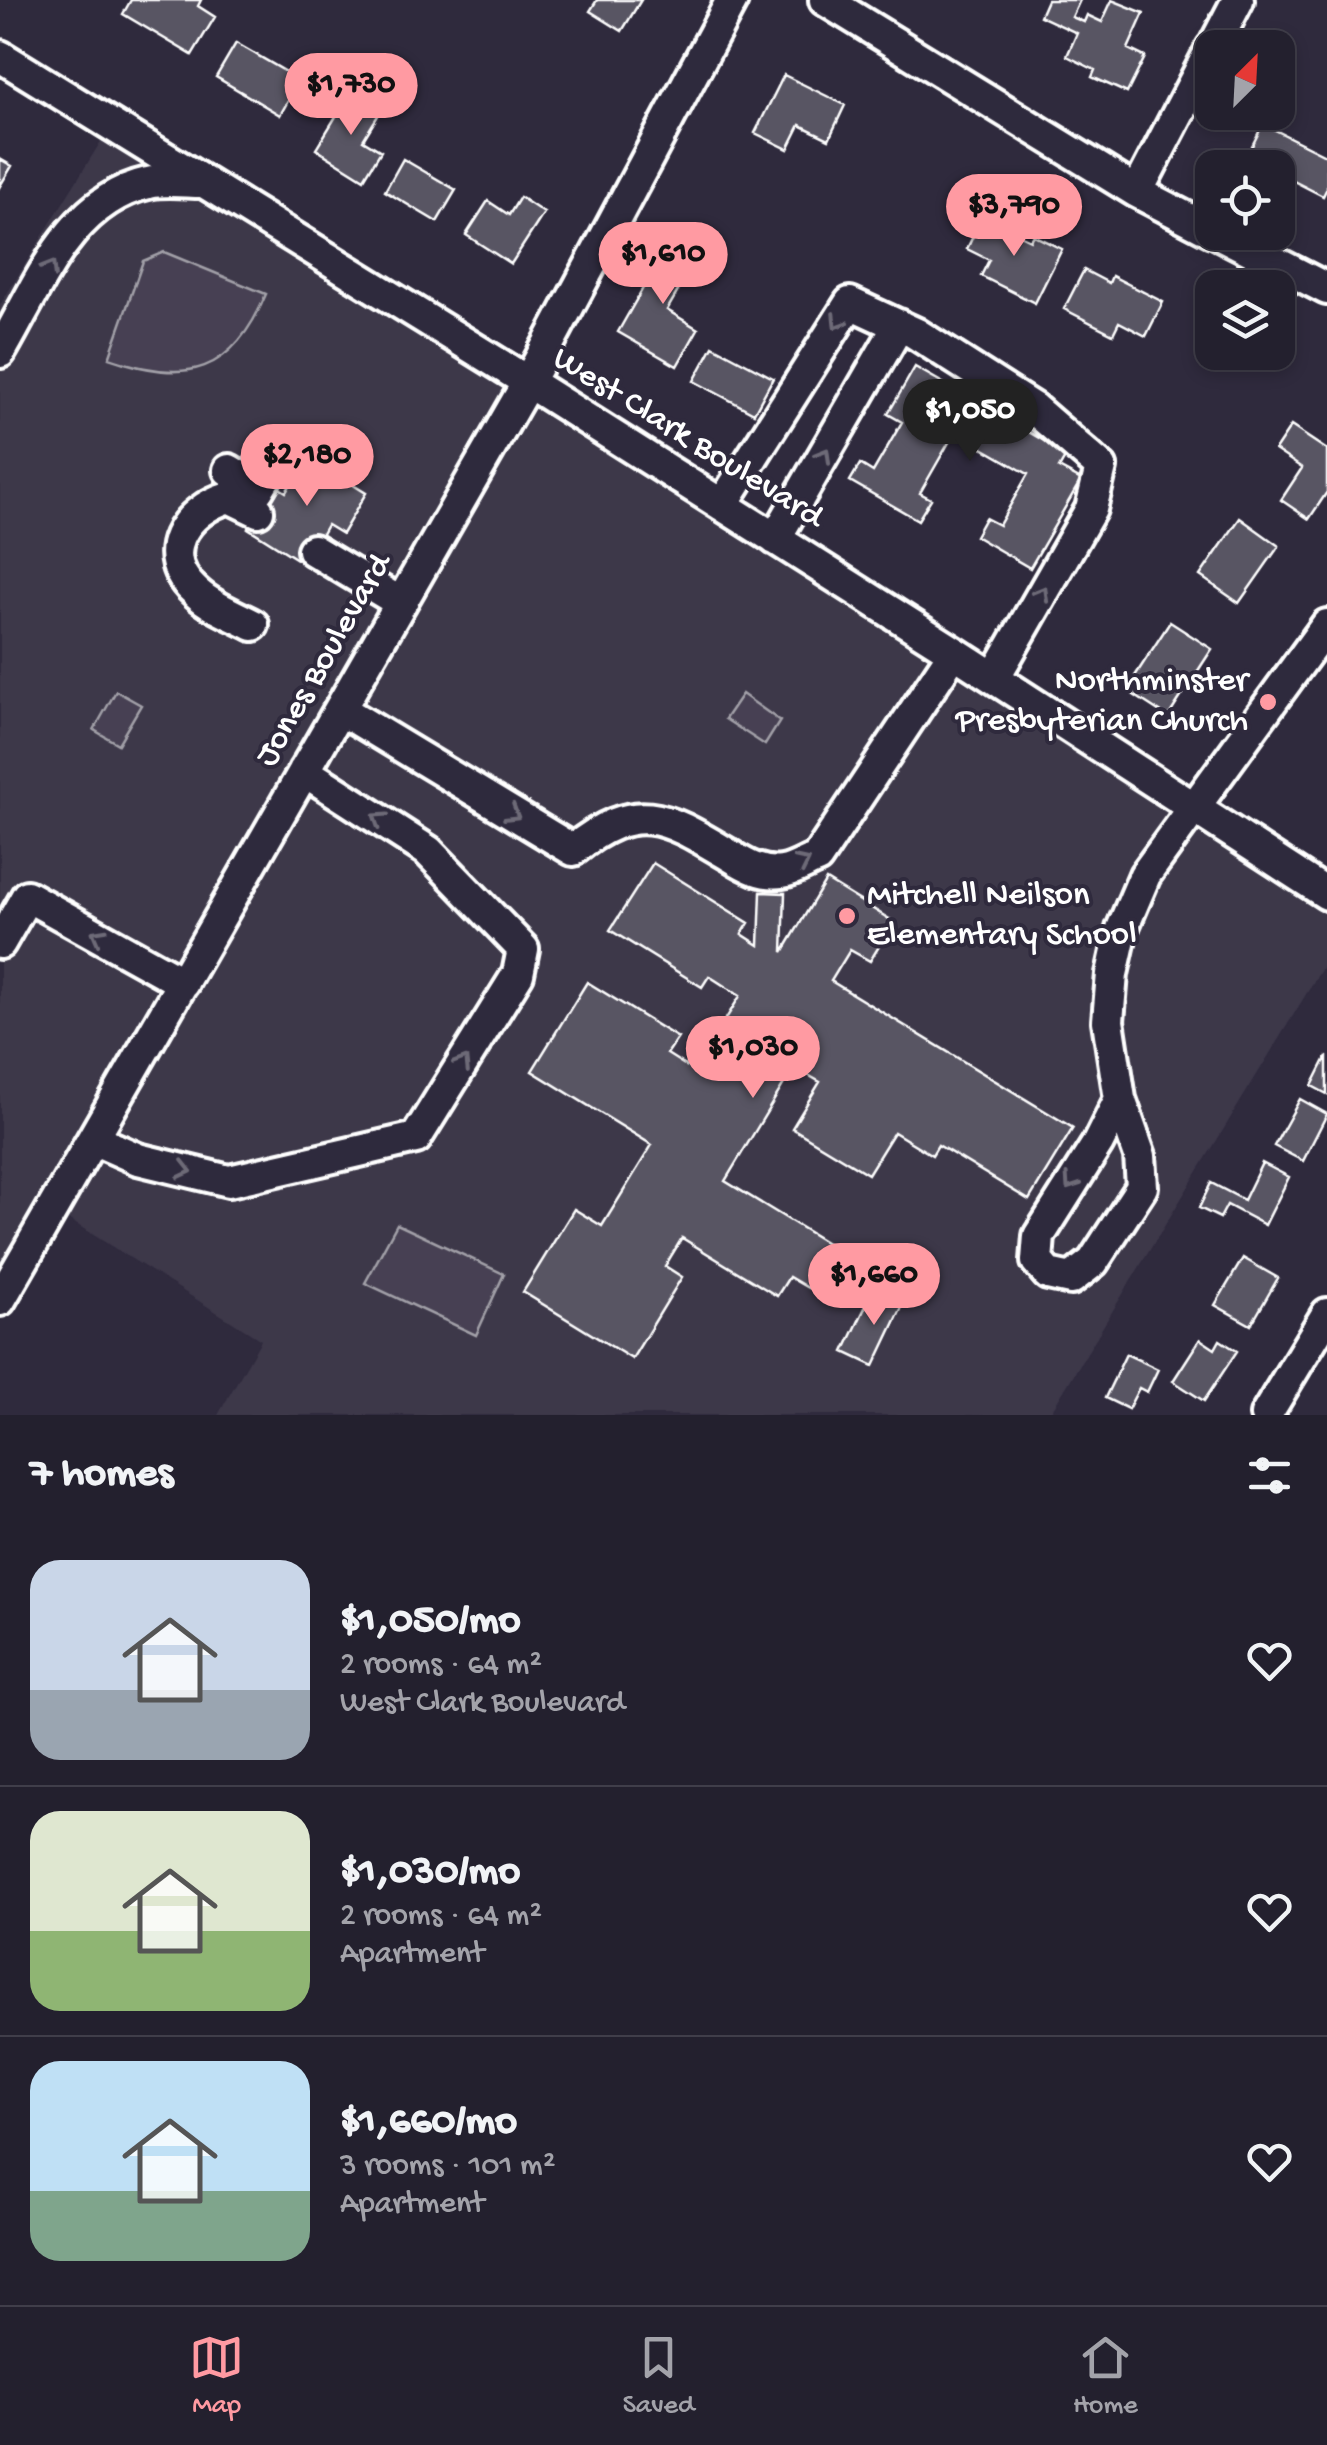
<!DOCTYPE html>
<meta charset="utf-8">
<style>
:root{--surface:#23202e;--page:#2f2d3a;--text:#f1f3f6;--muted:#a3a3aa;--line:#403e4a;--accent:#ff9aa2}
body{margin:0;font-family:"Gochi Hand",sans-serif;background:var(--page);color:var(--text);height:100vh;display:flex;flex-direction:column;font-size:38px;white-space:nowrap}
*{box-sizing:border-box;margin:0}
p{font-size:32px;color:var(--muted)}
.icon{flex:none;width:55px;height:55px;fill:none;stroke:currentColor;stroke-width:2;stroke-linecap:round;stroke-linejoin:round}
.map{position:relative;height:1415px;overflow:hidden}
.side{display:flex;flex-direction:column;background:var(--surface);flex:1}
.side>*{flex:none}
.needle{width:65px;rotate:24deg}
.buttons{position:absolute;left:1195px;top:30px;display:grid;gap:20px}
.buttons a{display:grid;place-items:center;width:100px;height:100px;border-radius:20px;background:var(--surface);box-shadow:0 5px 15px #0003,0 0 0 2px var(--line);font-size:50px}
.price{position:absolute;translate:-50% -85px;padding:0 22px;border-radius:35px;background:var(--accent);color:#111;font-size:32px;line-height:65px;filter:drop-shadow(0 2px 5px #0008)}
.price::after{content:'';position:absolute;left:50%;top:60px;width:30px;height:22px;margin-left:-15px;background:inherit;clip-path:polygon(0 0,100% 0,50% 100%)}
.price.on{background:#222;color:#fff}
ul{padding:0;list-style:none}
li{display:flex;align-items:center;gap:30px;height:250px;padding:0 30px}
li+li{border-top:2px solid var(--line)}
li span{display:grid;place-items:center;flex:none;width:280px;height:200px;border-radius:30px;color:#555}
li>.icon{margin-inline-start:auto}
span .icon{width:120px;height:120px;fill:#fffc;stroke-width:1}
li b{font-size:42px}
h2{display:flex;justify-content:space-between;align-items:center;height:120px;padding:0 30px;font-size:42px}
.dock{display:flex;justify-content:space-around;align-items:center;height:140px;border-top:2px solid var(--line);background:var(--surface);font-size:28px;color:var(--muted)}
.dock a{display:grid;justify-items:center;gap:5px}
.dock .on{color:var(--accent)}
.map>svg:first-child{display:block}
</style>
<div class="map">
<svg width="1327" height="1415" viewBox="0 0 1327 1415">
<rect width="100%" height="100%" fill="#2f2a3d"/>
<filter id="ink" filterUnits="userSpaceOnUse"><feTurbulence type="fractalNoise" baseFrequency=".01" numOctaves="2"/><feDisplacementMap in="SourceGraphic" scale="20" xChannelSelector="R" yChannelSelector="G"/><feConvolveMatrix kernelMatrix="1 2 1 2 8 2 1 2 1" color-interpolation-filters="sRGB"/></filter>
<g filter="url(#ink)">
<!-- built -->
<path fill="#3c3749" d="M 111,125 L 1327,894 L 1327,960 L 1049,1415 L 218,1415 L 261,1340 L 52,1209 L 0,1299 L 0,305 Z"/>
<!-- green -->
<path fill="#464152" stroke="#a2a0a8" stroke-width="2.5" d="M 164,252 L 266,294 C 233,374 187,385 109,358 L 143,261 Z
M 116,691 L 141,705 L 118,744 L 94,730 Z
M 742,694 L 780,721 L 765,745 L 725,719 Z
M 397,1224 L 504,1274 L 476,1335 L 365,1283 Z"/>
<!-- building -->
<path fill="#595564" stroke="#fff" stroke-width="2.5" d="M 131,0 L 201,0 L 198,6 L 215,17 L 192,55 L 123,14 Z
M 597,0 L 641,0 L 622,31 L 590,11 Z
M 1047,0 L 1080,0 L 1072,17 L 1084,22 L 1087,15 L 1102,22 L 1112,0 L 1144,13 L 1128,49 L 1145,57 L 1127,93 L 1092,77 L 1095,70 L 1067,56 L 1077,33 L 1040,16 Z
M 236,43 L 300,80 L 280,115 L 216,77 Z
M 784,75 L 845,105 L 829,139 L 800,125 L 788,149 L 755,133 Z
M 349,95 L 379,114 L 363,140 L 381,151 L 364,179 L 316,149 Z
M 1263,124 L 1327,156 L 1327,188 L 1323,196 L 1278,173 L 1278,168 L 1266,168 L 1246,158 Z
M 0,159 L 12,166 L 0,186 Z
M 403,159 L 456,190 L 437,222 L 385,191 Z
M 520,197 L 544,213 L 511,264 L 466,235 L 488,201 L 509,215 Z
M 982,217 L 1030,240 L 1033,235 L 1062,249 L 1035,303 L 981,276 L 989,260 L 967,249 Z
M 672,237 L 700,253 L 667,310 L 698,329 L 677,366 L 618,332 Z
M 1084,270 L 1109,283 L 1112,276 L 1163,302 L 1146,336 L 1119,322 L 1113,334 L 1064,309 Z
M 713,346 L 773,378 L 754,413 L 694,381 Z
M 915,367 L 1067,454 L 1059,468 L 1081,480 L 1030,568 L 975,536 L 985,518 L 999,525 L 1028,474 L 955,432 L 920,493 L 931,499 L 918,520 L 850,481 L 860,464 L 873,472 L 902,422 L 888,414 Z
M 1291,426 L 1327,450 L 1327,492 L 1309,519 L 1281,500 L 1302,468 L 1275,450 Z
M 311,452 L 331,462 L 329,470 L 366,493 L 342,534 L 327,525 L 305,564 L 248,528 L 273,484 L 286,492 Z
M 1240,518 L 1279,546 L 1239,603 L 1200,576 Z
M 1170,622 L 1212,649 L 1168,717 L 1126,690 Z
M 653,863 L 749,923 L 742,934 L 759,945 L 761,892 L 785,893 L 783,952 L 826,880 L 894,922 L 870,961 L 850,950 L 831,981 L 1073,1128 L 1029,1200 L 938,1145 L 932,1155 L 894,1132 L 868,1174 L 792,1128 L 820,1082 L 794,1067 L 725,1181 L 833,1247 L 808,1288 L 789,1277 L 777,1296 L 682,1238 L 665,1266 L 682,1277 L 632,1359 L 523,1292 L 574,1209 L 602,1226 L 652,1145 L 532,1071 L 587,982 L 678,1038 L 667,1054 L 694,1071 L 740,996 L 709,976 L 702,987 L 610,930 Z
M 1327,1056 L 1327,1094 L 1312,1086 Z
M 1300,1099 L 1327,1114 L 1303,1161 L 1274,1146 Z
M 1262,1163 L 1289,1177 L 1265,1225 L 1227,1205 L 1220,1218 L 1199,1208 L 1211,1183 L 1244,1200 Z
M 1243,1258 L 1278,1278 L 1251,1325 L 1215,1305 Z
M 873,1291 L 903,1305 L 874,1366 L 844,1352 Z
M 1200,1339 L 1215,1349 L 1220,1340 L 1237,1351 L 1204,1401 L 1173,1381 Z
M 1126,1354 L 1158,1369 L 1147,1392 L 1139,1388 L 1128,1409 L 1105,1398 Z"/>
<g fill="none" stroke-linecap="round" stroke-linejoin="round">
<!-- minor casing -->
<g stroke="#fff" stroke-width="38">
<path id="minor" d="M 825,0 L 1137,192 L 1212,231
M 1213,48 L 1238,0
M 0,56 L 528,382 L 954,652 L 1327,894
M 1137,192 L 1212,48
M 1216,232 L 1327,289
M 0,352 C 38,288 68,201 148,183 C 164,179 185,182 202,182
M 229,470 L 242,478 L 239,488 L 229,497
M 246,492 L 258,490 L 265,478
M 722,505 L 850,303 L 915,333 L 1034,409 L 1101,467 L 1091,509 L 994,678
M 775,539 L 899,325
M 313,550 L 401,603
M 253,625 C 234,615 212,607 197,593 C 154,556 184,510 229,497 L 258,511
M 340,709 L 573,850 C 638,797 667,818 731,856 C 747,866 763,875 782,872 C 793,871 806,862 817,858 L 954,652
M 0,943 L 27,896 L 183,983
M 1120,1099 L 1098,1143 L 1039,1236 L 1037,1261 L 1048,1274 L 1071,1279 L 1093,1262 L 1142,1187 L 1140,1156 L 1120,1099 L 1108,1021 L 1112,974 L 1122,929 L 1145,875 L 1327,625
M 93,1139 L 138,1159 L 229,1181 L 416,1138 L 518,974 L 523,949 L 428,851 L 304,771
M 0,1300 L 528,382 L 732,0
M 1266,1415 L 1327,1314"/>
</g>
<!-- minor -->
<use href="#minor" stroke="#2f2a3d" stroke-width="30"/>
</g>
<!-- one-way arrows -->
<defs><path id="oneway-chevron" d="M-2-3.5L2.5 0L-2 3.5" fill="none" stroke-width="1.6" stroke-linecap="round" stroke-linejoin="round" transform="scale(2.5)"/></defs>
<g stroke="#6d6a77">
<use href="#oneway-chevron" transform="translate(50 268) rotate(-59)"/>
<use href="#oneway-chevron" transform="translate(838 322) rotate(122)"/>
<use href="#oneway-chevron" transform="translate(824 455) rotate(-60)"/>
<use href="#oneway-chevron" transform="translate(1042 593) rotate(-60)"/>
<use href="#oneway-chevron" transform="translate(513 814) rotate(31)"/>
<use href="#oneway-chevron" transform="translate(379 819) rotate(-147)"/>
<use href="#oneway-chevron" transform="translate(803 863) rotate(-26)"/>
<use href="#oneway-chevron" transform="translate(98 935) rotate(-151)"/>
<use href="#oneway-chevron" transform="translate(463 1063) rotate(-58)"/>
<use href="#oneway-chevron" transform="translate(185 1170) rotate(13)"/>
<use href="#oneway-chevron" transform="translate(1071 1183) rotate(124)"/>
</g>
</g>
<!-- markers -->
<g fill="#ff9aa2" stroke="#2f2a3d" stroke-width="4">
<circle cx="1268" cy="702" r="10"/>
<circle cx="847" cy="916" r="10"/>
</g>
<g text-anchor="middle" dominant-baseline="central" stroke-width="8" stroke-linejoin="round" paint-order="stroke">
<!-- street labels -->
<g font-size="35" fill="#fff" stroke="#2f2a3d">
<text transform="translate(687 439) rotate(32)">West Clark Boulevard</text>
<text transform="translate(325 661) rotate(-60)">Jones Boulevard</text>
</g>
<!-- poi labels -->
<g font-size="35" fill="#fff" stroke="#2f2a3d" text-anchor="end">
<text x="1248" y="682">Northminster<tspan x="1248" dy="40">Presbyterian Church</tspan></text>
<text x="867" y="896" text-anchor="start">Mitchell Neilson<tspan x="867" dy="40">Elementary School</tspan></text>
</g>
</g>
</svg>
<div class="buttons">
<a><svg class="needle" viewBox="-14 -14 28 28"><path d="M0-13l5 13h-10z" fill="#e53935"/><path d="M0 13l5-13h-10z" fill="#a3a3aa"/></svg></a>
<a><svg class="icon" aria-label="locate" viewBox="0 0 24 24"><circle cx="12" cy="12" r="6"/><path d="M12 2v4M12 18v4M2 12h4M18 12h4"/></svg></a>
<a><svg class="icon" aria-label="layers" viewBox="0 0 24 24"><path d="M12 4l9 5-9 5-9-5zM3 14l9 5 9-5"/></svg></a>
</div>
<b class="price" style="left:351px;top:138px">$1,730</b>
<b class="price" style="left:1014px;top:259px">$3,790</b>
<b class="price" style="left:663px;top:307px">$1,610</b>
<b class="price on" style="left:970px;top:464px">$1,050</b>
<b class="price" style="left:307px;top:509px">$2,180</b>
<b class="price" style="left:753px;top:1101px">$1,030</b>
<b class="price" style="left:874px;top:1328px">$1,660</b>
</div>
<section class="side">
<h2>7 homes<svg class="icon" aria-label="filters" viewBox="0 0 24 24"><path d="M4 7h16M4 17h16"/><circle cx="9" cy="7" r="2"/><circle cx="15" cy="17" r="2"/></svg></h2>
<ul>
<li><span style="background:linear-gradient(#c9d6e8 65%,#9aa5b1 0)"><svg class="icon" aria-label="home" viewBox="0 0 24 24"><path d="M3 11l9-7 9 7M6 9v11h12V9"/></svg></span><div><b>$1,050/mo</b><p>2 rooms · 64 m²</p><p>West Clark Boulevard</p></div><svg class="icon" aria-label="heart" viewBox="0 0 24 24"><path d="M12 20l-8-8c-3-5 5-10 8-4 3-6 11-1 8 4z"/></svg></li>
<li><span style="background:linear-gradient(#dfe7d0 60%,#8fb573 0)"><svg class="icon" aria-label="home" viewBox="0 0 24 24"><path d="M3 11l9-7 9 7M6 9v11h12V9"/></svg></span><div><b>$1,030/mo</b><p>2 rooms · 64 m²</p><p>Apartment</p></div><svg class="icon" aria-label="heart" viewBox="0 0 24 24"><path d="M12 20l-8-8c-3-5 5-10 8-4 3-6 11-1 8 4z"/></svg></li>
<li><span style="background:linear-gradient(#bfe0f5 65%,#7fa58c 0)"><svg class="icon" aria-label="home" viewBox="0 0 24 24"><path d="M3 11l9-7 9 7M6 9v11h12V9"/></svg></span><div><b>$1,660/mo</b><p>3 rooms · 101 m²</p><p>Apartment</p></div><svg class="icon" aria-label="heart" viewBox="0 0 24 24"><path d="M12 20l-8-8c-3-5 5-10 8-4 3-6 11-1 8 4z"/></svg></li>
</ul>
</section>
<nav class="dock">
<a class="on"><svg class="icon" aria-label="map" viewBox="0 0 24 24"><path d="M3 6l6-2 6 2 6-2v14l-6 2-6-2-6 2zM9 4v14M15 6v14"/></svg>Map</a>
<a><svg class="icon" aria-label="saved" viewBox="0 0 24 24"><path d="M7 4h10v16l-5-4-5 4z"/></svg>Saved</a>
<a><svg class="icon" aria-label="home" viewBox="0 0 24 24"><path d="M3 11l9-7 9 7M6 9v11h12V9"/></svg>Home</a>
</nav>
